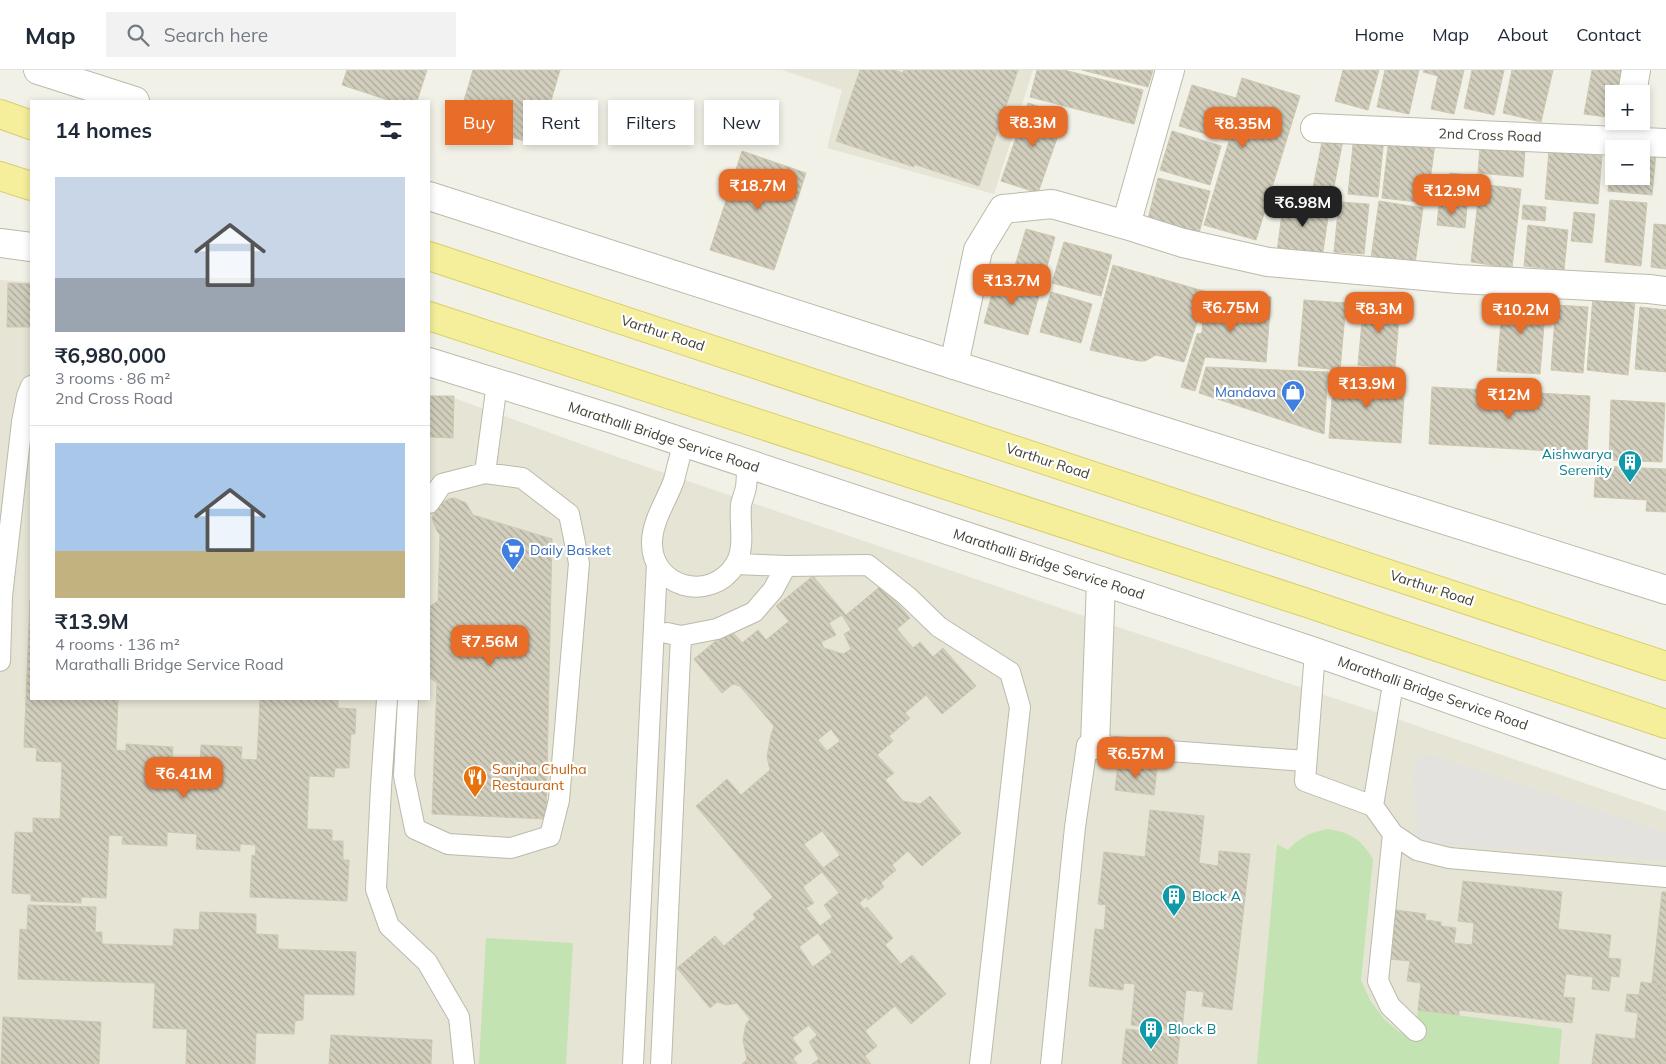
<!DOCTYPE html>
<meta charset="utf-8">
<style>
:root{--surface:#fff;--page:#f2f2f3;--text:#1f2937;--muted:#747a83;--line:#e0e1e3;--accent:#e76d28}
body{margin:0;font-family:Mulish,sans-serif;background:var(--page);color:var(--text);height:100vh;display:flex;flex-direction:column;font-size:19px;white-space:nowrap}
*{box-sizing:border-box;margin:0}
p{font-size:16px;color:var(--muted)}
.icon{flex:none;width:28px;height:28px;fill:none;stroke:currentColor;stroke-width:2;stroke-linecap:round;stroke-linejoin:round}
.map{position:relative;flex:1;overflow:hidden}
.sheet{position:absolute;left:30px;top:30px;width:400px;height:600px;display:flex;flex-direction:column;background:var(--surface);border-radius:0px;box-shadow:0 2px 8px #0003}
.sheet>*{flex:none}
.hud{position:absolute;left:445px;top:30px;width:475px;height:45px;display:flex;gap:10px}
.tools{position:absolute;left:1605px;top:15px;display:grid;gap:10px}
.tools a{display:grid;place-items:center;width:45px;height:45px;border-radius:0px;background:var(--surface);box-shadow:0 2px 8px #0003;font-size:25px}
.price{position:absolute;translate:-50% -42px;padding:0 11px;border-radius:10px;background:var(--accent);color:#fff;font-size:16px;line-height:32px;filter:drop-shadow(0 1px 2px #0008)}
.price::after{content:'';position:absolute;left:50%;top:30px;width:15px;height:11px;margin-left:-8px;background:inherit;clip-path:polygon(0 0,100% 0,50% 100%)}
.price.current{background:#222;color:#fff}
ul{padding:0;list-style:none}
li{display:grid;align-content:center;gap:10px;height:265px;padding:0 25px}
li+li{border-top:1px solid var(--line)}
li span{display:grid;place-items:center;height:155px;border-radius:0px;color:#555}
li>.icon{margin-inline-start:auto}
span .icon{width:90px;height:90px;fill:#fffc;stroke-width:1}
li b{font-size:21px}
h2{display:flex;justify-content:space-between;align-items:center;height:60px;padding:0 25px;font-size:21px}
.chip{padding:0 18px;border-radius:0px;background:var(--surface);box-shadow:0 2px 8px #0003;font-size:18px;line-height:45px}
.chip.current{background:var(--accent);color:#fff}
header{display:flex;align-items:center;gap:30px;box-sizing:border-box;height:70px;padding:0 25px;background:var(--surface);border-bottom:1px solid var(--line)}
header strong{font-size:24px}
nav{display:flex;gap:28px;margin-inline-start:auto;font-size:18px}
.search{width:350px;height:45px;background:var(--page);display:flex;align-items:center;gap:12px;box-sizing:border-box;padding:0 18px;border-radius:0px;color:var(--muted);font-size:19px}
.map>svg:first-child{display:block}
</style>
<header>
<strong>Map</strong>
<div class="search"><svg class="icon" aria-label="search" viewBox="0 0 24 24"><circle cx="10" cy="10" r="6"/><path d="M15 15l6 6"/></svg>Search here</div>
<nav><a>Home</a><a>Map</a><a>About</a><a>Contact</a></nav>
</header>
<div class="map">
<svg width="1666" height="994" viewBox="0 0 1666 994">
<defs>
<pattern id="building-back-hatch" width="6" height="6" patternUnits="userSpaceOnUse" patternTransform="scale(1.25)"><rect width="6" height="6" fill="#d2cebd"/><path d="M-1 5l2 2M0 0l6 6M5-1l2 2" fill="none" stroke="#aca99a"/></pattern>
</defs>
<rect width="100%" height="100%" fill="#f2f1e7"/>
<!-- residential -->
<path fill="#e5e4d5" d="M 782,0 L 1033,0 L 994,124 L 827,78 L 842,20 Z
M 0,210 L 31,212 L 31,629 L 429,629 L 429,326 L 451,327 L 609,384 L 1072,542 L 1388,646 L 1666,741 L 1666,994 L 0,994 Z"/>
<!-- green -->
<path fill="#c3e3b3" d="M 1328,759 C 1351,763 1361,769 1373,789 L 1361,910 L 1370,930 L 1384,949 L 1398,961 L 1414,970 L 1418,940 L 1562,959 L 1559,994 L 1257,994 L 1277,774 L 1288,780 C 1300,767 1311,762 1328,759 Z
M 486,868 L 573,873 L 566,994 L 479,994 Z"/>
<!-- parking -->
<path fill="#e3e2de" d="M 1428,684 L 1666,763 L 1666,790 L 1472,776 L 1435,773 L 1417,768 L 1413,705 L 1418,688 Z"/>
<!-- building -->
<path fill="url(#building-back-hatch)" stroke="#cdc8b1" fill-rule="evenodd" d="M 347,0 L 427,0 L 417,31 L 391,31 L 342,15 Z
M 473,0 L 560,0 L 538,75 L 458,51 Z
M 860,0 L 894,0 L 903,3 L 904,0 L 1018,0 L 979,116 L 914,94 L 914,97 L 836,71 Z
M 1037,0 L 1064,0 L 1143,20 L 1134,54 L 1030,27 Z
M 1082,0 L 1153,0 L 1148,17 Z
M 1343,0 L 1379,0 L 1368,40 L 1335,31 Z
M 1385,0 L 1419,0 L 1409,44 L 1377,37 Z
M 1424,0 L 1464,0 L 1454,44 L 1431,39 L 1438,6 L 1423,2 Z
M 1472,0 L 1504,0 L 1494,45 L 1464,38 Z
M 1512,0 L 1553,0 L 1541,52 L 1503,43 Z
M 1592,0 L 1626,0 L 1623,24 L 1614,24 L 1614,48 L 1584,44 Z
M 1242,8 L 1300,26 L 1256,170 L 1204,155 L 1229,71 L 1179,56 L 1192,15 L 1236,28 Z
M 1028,33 L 1065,45 L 1038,123 L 1001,111 Z
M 1172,61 L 1221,76 L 1210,115 L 1160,100 Z
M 1354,65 L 1384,67 L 1378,127 L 1348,124 Z
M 1323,67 L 1343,70 L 1332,127 L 1312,123 Z
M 1389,68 L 1435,74 L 1427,133 L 1382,128 Z
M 1480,77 L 1525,81 L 1523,107 L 1478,103 Z
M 1613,79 L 1614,106 L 1641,106 L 1641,82 L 1656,83 L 1652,125 L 1608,121 Z
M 1549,80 L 1602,86 L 1598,134 L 1545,129 Z
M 742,81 L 806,103 L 774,200 L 710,180 Z
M 1450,103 L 1476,106 L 1473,128 L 1448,125 Z
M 1158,108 L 1210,121 L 1197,171 L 1146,157 Z
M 1480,114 L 1521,119 L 1512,198 L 1471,192 Z
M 1284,128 L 1330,134 L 1322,188 L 1277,182 Z
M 1610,130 L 1647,133 L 1641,196 L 1605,192 Z
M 1379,131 L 1423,138 L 1415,194 L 1371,188 Z
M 1339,132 L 1369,134 L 1364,184 L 1334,182 Z
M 1439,133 L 1467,136 L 1465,158 L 1437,155 Z
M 1523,135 L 1546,137 L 1545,151 L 1522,149 Z
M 1574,142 L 1595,144 L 1592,173 L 1571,171 Z
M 1654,154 L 1666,155 L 1666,199 L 1651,197 Z
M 1528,155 L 1568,160 L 1564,200 L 1524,196 Z
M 1026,159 L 1055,167 L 1045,204 L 1015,196 Z
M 1064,172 L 1112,185 L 1101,226 L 1052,213 Z
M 1113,195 L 1207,222 L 1184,292 L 1156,285 L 1145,291 L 1139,291 L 1090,280 Z
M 997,206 L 1041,218 L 1028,265 L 984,253 Z
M 8,213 L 31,214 L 31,257 L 7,257 Z
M 1051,222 L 1092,234 L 1081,273 L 1040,262 Z
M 1209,223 L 1271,227 L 1266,292 L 1205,287 L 1195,321 L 1181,317 L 1197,264 L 1202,263 L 1203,247 L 1208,245 Z
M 1503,226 L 1546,230 L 1540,304 L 1497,301 Z
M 1593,227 L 1635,230 L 1628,305 L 1587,300 Z
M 1304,230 L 1346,233 L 1340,300 L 1298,296 Z
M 1364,230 L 1400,234 L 1395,298 L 1358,295 Z
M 1556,235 L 1588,237 L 1583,303 L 1551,300 Z
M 1640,237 L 1666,240 L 1666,302 L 1635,299 Z
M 1206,297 L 1328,302 L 1324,364 L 1199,323 Z
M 1334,304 L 1405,310 L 1401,373 L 1329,368 Z
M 1432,317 L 1590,326 L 1587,383 L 1429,374 Z
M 429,326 L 454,326 L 453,368 L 429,367 Z
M 1611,330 L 1665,333 L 1662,392 L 1609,390 Z
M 1596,396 L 1666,399 L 1666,442 L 1646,441 L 1647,430 L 1594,427 Z
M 454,428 L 466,433 L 473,445 L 552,469 L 546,749 L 432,744 L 437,613 L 429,607 L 429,537 L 438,531 L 440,465 L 437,461 L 432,448 L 438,436 L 448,429 Z
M 813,506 L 846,545 L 882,515 L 910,548 L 897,559 L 913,578 L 920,572 L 933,587 L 943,578 L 976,616 L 942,644 L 926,625 L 905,643 L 910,648 L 889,666 L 893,671 L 877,685 L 894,703 L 885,710 L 903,731 L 920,734 L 930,726 L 961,763 L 922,796 L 908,781 L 892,795 L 896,800 L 881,813 L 884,817 L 868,830 L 866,827 L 859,833 L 864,839 L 867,837 L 893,868 L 885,875 L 901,894 L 912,885 L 946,924 L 911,954 L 895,936 L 865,961 L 877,976 L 865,986 L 871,994 L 812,994 L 819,989 L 809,972 L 817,965 L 809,955 L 792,968 L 802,981 L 793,988 L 797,994 L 742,994 L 747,990 L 743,970 L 746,954 L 750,949 L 737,933 L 727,935 L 717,932 L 710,938 L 677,898 L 715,866 L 724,876 L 756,848 L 753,844 L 773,827 L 696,736 L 727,709 L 741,725 L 770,700 L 767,687 L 771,665 L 774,656 L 740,616 L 733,614 L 722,623 L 694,589 L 730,559 L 742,573 L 758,560 L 766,570 L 789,551 L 776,536 ZM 842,545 L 851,560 L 844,564 L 851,579 L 843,584 L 824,578 L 821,572 L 836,565 L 829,553 ZM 831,659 L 840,671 L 827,681 L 818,670 ZM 822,761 L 840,785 L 823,798 L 804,774 ZM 822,802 L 839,823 L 824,835 L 832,847 L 820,856 L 806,838 L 814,833 L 803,817 ZM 818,863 L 832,882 L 813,897 L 799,877 Z
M 30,530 L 31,629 L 118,629 L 116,680 L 126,681 L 126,674 L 173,677 L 172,694 L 200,695 L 201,675 L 242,677 L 241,689 L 257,690 L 260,629 L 338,629 L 338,638 L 356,639 L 355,664 L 351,664 L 349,698 L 335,698 L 334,707 L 309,706 L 307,759 L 332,760 L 332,771 L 343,771 L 343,790 L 349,790 L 347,831 L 250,827 L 252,785 L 255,786 L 256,775 L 240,774 L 240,781 L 196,779 L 197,764 L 167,762 L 167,776 L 122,774 L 123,766 L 109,765 L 106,828 L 81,827 L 81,833 L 31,831 L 31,824 L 12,823 L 15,762 L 33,763 L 33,748 L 60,749 L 62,692 L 36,691 L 37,678 L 24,677 Z
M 1118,694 L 1157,698 L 1154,725 L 1115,720 Z
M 1150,740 L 1204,746 L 1199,793 L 1218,796 L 1219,781 L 1250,784 L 1232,940 L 1202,936 L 1204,922 L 1186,920 L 1182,961 L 1131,955 L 1135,914 L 1124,913 L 1123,920 L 1089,916 L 1095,859 L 1104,860 L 1106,835 L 1098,834 L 1104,782 L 1145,787 Z
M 1463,811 L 1562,822 L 1558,859 L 1611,865 L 1608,888 L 1621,889 L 1619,907 L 1611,906 L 1609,921 L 1592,919 L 1593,907 L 1566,904 L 1563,927 L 1575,928 L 1572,953 L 1459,940 L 1459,945 L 1418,940 L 1421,913 L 1407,911 L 1410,891 L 1389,889 L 1395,840 L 1426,844 L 1425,850 L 1441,852 L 1441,856 L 1456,858 L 1454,873 L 1472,875 L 1474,853 L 1458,851 Z
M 1662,822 L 1666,822 L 1666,933 L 1660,932 L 1662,915 L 1652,913 Z
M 28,835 L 96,837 L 95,862 L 102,862 L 102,874 L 173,876 L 174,859 L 199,860 L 200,842 L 256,844 L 256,864 L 278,865 L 278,879 L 356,882 L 354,925 L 304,924 L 303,950 L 295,951 L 294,964 L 256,963 L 255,994 L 186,994 L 187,959 L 153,958 L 155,913 L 18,909 L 20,859 L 27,860 Z
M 1641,912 L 1662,915 L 1660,932 L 1666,933 L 1666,994 L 1592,994 L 1596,964 L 1635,969 L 1638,943 L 1625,941 L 1627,924 L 1639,925 Z
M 3,947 L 101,952 L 99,994 L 1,994 Z
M 1126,959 L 1180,965 L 1177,994 L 1122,994 Z
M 331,965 L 432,970 L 431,994 L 329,994 Z"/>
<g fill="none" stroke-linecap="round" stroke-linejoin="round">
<!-- service casing -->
<g stroke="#bcbaaa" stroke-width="22">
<path id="service" d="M 684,373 C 680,385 677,398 674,410 C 667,430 653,449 652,471 C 650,517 710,534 735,495 C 746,478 739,454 741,435 C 742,429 745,423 746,417 C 747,409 747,401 747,394
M 485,403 L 497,313
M 736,494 L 786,496 L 868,495 L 907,526 L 939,557 L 1010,602 L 1020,637 L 980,994
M 667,563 L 681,566 L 717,559 L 754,542 L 773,520 L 786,496
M 1315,582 L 1305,711 L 1373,736 L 1393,764 L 1417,780 L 1449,788 L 1666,807
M 0,591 L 2,526 L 22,352 L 27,326 L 31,316
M 387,629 L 381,717 L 376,819 L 389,856 L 427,892 L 459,947 L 464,994
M 408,629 L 404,706 L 415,759 L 448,774 L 511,778 L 550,766 L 559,730 L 579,493 L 569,444 L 522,408 L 485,403 L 442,414 L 429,433
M 1373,736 L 1394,608
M 1393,764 L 1378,911 L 1390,936 L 1416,961
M 633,994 L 657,494
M 661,994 L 681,566
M 1051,994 L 1075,757 L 1087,675 L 1306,691"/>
</g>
<!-- minor casing -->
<g stroke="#bcbaaa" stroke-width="30">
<path id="minor" d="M 1170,0 L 1126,155 L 1183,173 L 1268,192 L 1458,209 L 1649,219 L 1666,221
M 1632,24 L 1636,0
M 1315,58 L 1666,73
M 954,295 L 978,180 L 1003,139 L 1052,134 L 1126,155
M 1095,675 L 1101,511"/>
</g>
<!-- tertiary casing -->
<g stroke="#bcbaaa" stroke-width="30">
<path id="tertiary" d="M 38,0 L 135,31
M 429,126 L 954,295 L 1666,520
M 0,173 L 31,177
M 429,292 L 616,350 L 1315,582 L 1666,705"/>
</g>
<!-- primary casing -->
<g stroke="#d9cf6e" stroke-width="30">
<path id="primary" d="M 0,44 L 31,55
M 0,106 L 31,116
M 429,186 L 1666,596
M 429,246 L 1307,533 L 1666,654"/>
</g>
<!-- service -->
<use href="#service" stroke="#fff" stroke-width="20"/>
<!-- minor -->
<use href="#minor" stroke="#fff" stroke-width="28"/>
<!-- tertiary -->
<use href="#tertiary" stroke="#fff" stroke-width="28"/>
<!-- primary -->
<use href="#primary" stroke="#f5ef9c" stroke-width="28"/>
</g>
<!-- icons -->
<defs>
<g id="shop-pin" transform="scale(1.25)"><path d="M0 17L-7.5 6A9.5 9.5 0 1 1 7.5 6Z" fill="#3f7fe0" stroke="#fff"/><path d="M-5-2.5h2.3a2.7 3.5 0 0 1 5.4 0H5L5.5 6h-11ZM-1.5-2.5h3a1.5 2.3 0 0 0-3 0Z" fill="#fff"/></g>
<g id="building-pin" transform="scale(1.25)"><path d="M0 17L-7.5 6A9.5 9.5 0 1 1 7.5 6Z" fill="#0f9aa8" stroke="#fff"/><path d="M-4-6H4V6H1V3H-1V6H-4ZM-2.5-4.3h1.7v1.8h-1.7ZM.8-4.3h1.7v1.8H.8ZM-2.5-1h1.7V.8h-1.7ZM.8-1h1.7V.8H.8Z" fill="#fff"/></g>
<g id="supermarket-pin" transform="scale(1.25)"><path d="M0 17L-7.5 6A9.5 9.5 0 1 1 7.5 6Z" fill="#3f7fe0" stroke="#fff"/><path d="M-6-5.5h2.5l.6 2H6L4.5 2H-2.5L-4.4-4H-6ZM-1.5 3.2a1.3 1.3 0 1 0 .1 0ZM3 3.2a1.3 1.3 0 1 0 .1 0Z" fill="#fff"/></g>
<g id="restaurant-pin" transform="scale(1.25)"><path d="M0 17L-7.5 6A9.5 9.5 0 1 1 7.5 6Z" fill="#e8710a" stroke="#fff"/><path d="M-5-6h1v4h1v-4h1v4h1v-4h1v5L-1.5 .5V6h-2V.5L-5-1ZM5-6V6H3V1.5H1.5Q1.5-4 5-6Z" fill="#fff"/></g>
</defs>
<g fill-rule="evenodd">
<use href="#shop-pin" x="1293" y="322"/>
<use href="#building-pin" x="1630" y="392"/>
<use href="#supermarket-pin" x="513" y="480"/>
<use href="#restaurant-pin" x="475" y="707"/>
<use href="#building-pin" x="1174" y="826"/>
<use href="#building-pin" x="1151" y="959"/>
</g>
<g text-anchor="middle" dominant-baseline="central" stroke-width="4.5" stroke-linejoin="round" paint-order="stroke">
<!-- street labels -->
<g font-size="14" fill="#444236" stroke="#fff">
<text transform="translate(1490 65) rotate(2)">2nd Cross Road</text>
<text transform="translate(663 263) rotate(18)">Varthur Road</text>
<text transform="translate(664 367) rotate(18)">Marathalli Bridge Service Road</text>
<text transform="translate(1048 391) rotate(18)">Varthur Road</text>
<text transform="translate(1049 494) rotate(18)">Marathalli Bridge Service Road</text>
<text transform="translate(1432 518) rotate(18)">Varthur Road</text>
<text transform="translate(1433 623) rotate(19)">Marathalli Bridge Service Road</text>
</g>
<!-- shop labels -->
<g font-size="14" fill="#366cbe" stroke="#fff" text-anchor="end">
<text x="1276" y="322">Mandava</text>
<text x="530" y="480" text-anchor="start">Daily Basket</text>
</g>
<!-- culture labels -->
<g font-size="14" fill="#0d838f" stroke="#fff" text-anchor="start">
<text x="1612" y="384" text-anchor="end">Aishwarya<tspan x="1612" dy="16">Serenity</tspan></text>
<text x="1192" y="826">Block A</text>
<text x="1168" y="959">Block B</text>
</g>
<!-- food labels -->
<g font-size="14" fill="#c56008" stroke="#fff" text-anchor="start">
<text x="492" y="699">Sanjha Chulha<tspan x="492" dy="16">Restaurant</tspan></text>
</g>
</g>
</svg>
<div class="tools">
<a>+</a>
<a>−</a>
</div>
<b class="price" style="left:1033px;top:78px">₹8.3M</b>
<b class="price" style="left:1243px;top:79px">₹8.35M</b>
<b class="price" style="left:758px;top:141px">₹18.7M</b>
<b class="price" style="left:1452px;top:146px">₹12.9M</b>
<b class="price current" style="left:1303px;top:158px">₹6.98M</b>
<b class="price" style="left:1012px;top:236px">₹13.7M</b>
<b class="price" style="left:1231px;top:263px">₹6.75M</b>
<b class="price" style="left:1379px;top:264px">₹8.3M</b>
<b class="price" style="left:1521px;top:265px">₹10.2M</b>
<b class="price" style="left:1367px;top:339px">₹13.9M</b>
<b class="price" style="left:1509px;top:350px">₹12M</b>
<b class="price" style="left:490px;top:597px">₹7.56M</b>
<b class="price" style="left:1136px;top:709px">₹6.57M</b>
<b class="price" style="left:184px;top:729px">₹6.41M</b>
<div class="hud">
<a class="chip current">Buy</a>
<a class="chip">Rent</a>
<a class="chip">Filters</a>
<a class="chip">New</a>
</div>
<section class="sheet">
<h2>14 homes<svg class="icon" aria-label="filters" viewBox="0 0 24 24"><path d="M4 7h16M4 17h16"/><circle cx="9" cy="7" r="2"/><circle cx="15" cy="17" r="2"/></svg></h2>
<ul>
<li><span style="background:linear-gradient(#c9d6e8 65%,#9aa5b1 0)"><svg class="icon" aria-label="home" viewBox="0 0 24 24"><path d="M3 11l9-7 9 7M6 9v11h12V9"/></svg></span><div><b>₹6,980,000</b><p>3 rooms · 86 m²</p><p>2nd Cross Road</p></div></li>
<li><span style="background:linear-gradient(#a9c7e8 70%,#c2b280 0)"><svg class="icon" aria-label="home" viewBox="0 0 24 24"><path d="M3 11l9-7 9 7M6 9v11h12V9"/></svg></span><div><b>₹13.9M</b><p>4 rooms · 136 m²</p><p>Marathalli Bridge Service Road</p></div></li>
</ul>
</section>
</div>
